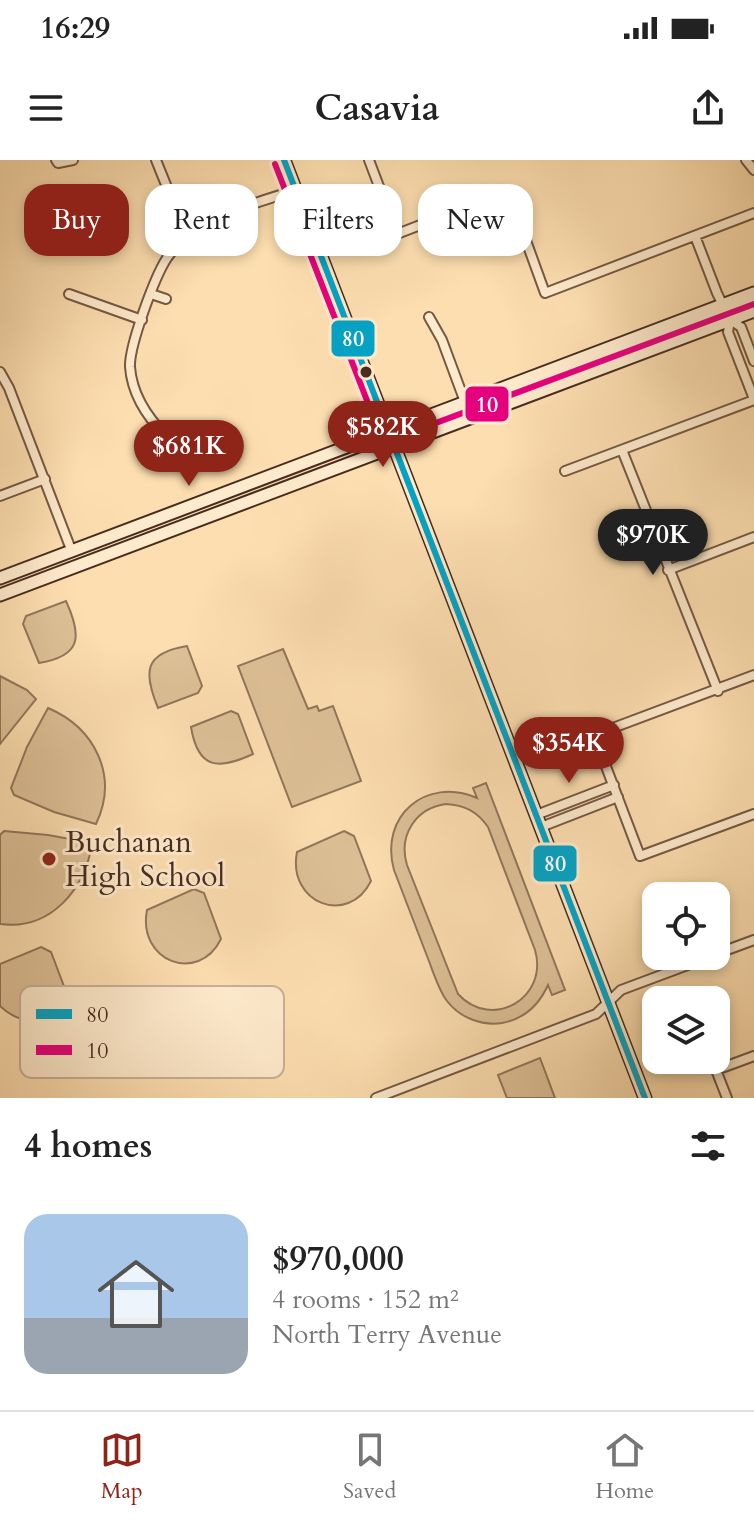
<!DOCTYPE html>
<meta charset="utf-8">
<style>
:root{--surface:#fff;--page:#f2f2f2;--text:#222;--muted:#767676;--line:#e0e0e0;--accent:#8f2418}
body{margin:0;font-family:Cardo,serif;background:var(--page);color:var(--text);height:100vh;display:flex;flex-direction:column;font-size:30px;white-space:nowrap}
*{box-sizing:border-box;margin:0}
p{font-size:26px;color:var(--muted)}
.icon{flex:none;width:44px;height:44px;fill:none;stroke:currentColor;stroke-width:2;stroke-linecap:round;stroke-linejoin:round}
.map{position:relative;height:938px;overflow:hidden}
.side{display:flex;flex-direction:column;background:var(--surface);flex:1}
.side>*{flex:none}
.hud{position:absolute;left:24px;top:24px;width:706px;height:72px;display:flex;gap:16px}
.fabs{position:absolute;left:642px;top:722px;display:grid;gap:16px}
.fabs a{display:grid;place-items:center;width:88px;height:88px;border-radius:16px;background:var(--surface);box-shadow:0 4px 12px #0003;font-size:40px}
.price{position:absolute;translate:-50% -68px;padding:0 18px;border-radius:28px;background:var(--accent);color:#fff;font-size:26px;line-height:52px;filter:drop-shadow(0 2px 4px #0008)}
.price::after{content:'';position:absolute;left:50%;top:48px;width:24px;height:18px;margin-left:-12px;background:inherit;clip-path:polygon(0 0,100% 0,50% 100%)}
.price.active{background:#222;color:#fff}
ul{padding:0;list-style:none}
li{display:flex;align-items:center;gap:24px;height:200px;padding:0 24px}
li span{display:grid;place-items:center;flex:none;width:224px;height:160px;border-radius:24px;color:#555}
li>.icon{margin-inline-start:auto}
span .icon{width:96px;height:96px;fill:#fffc;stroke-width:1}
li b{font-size:34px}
h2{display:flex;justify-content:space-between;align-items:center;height:96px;padding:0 24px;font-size:34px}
.tag{padding:0 28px;border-radius:24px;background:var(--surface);box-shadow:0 4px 12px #0003;font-size:28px;line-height:72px}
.tag.active{background:var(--accent);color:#fff}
.status{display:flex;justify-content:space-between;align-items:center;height:56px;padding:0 40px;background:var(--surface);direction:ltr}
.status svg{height:22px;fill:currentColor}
header{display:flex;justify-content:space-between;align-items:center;height:104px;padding:0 24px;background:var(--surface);font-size:36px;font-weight:700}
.tab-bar{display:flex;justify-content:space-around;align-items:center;height:112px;border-top:2px solid var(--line);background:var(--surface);font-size:22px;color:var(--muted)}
.tab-bar a{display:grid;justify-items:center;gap:4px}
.tab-bar .active{color:var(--accent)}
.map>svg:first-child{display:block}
</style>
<div class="status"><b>16:29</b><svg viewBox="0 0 49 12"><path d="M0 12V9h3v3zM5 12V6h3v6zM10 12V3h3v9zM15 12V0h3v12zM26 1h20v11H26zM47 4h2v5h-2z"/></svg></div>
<header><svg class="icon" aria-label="menu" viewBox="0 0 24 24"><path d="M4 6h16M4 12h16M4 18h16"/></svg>Casavia<svg class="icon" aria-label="share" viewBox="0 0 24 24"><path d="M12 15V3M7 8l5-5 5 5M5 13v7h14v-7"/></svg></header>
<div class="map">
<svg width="754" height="938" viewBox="0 0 754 938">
<rect width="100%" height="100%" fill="#fddeb0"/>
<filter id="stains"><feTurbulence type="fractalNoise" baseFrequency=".0025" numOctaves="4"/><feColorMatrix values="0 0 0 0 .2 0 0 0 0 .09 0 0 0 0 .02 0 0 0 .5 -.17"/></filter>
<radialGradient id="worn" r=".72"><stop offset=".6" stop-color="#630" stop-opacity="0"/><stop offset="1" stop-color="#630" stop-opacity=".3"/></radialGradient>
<!-- green -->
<path fill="#dec097" stroke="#92765a" stroke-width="2" fill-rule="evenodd" d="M 66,441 C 82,476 82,496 39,503 L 23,464 L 26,456 Z
M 187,486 L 202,526 L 198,533 L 158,548 C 143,512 144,493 187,486 Z
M 283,489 L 308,549 L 317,546 L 319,551 L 333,546 L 361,621 L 292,647 L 238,506 Z
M 0,516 L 27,530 L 36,539 L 0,584 Z
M 48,548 C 95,568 119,616 96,664 L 54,652 L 14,635 L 11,628 L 27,587 Z
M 231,551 L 238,554 L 253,594 C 219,610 198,610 191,567 Z
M 486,623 L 565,830 L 552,835 L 548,825 C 539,845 524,859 502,863 C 482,866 460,858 447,841 C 438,829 433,811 427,796 C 416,767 405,738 394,710 C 379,656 426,616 477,638 L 473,628 ZM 446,644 C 464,645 477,651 488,667 L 535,790 C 549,838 492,871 458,834 L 407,705 C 398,675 416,648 446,644 Z
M 4,671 L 48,675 L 92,683 C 86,729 50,771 0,764 L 0,675 Z
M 344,671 L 354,676 L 371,721 C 348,767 287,743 297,692 Z
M 194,729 L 204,733 L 221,779 C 198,825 137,801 147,750 Z
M 41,787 L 51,792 L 68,837 C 54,866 22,867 0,846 L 0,804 Z
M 540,898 L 555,938 L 507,938 L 498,915 Z"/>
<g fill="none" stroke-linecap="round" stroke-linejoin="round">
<!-- street casing -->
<g stroke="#745842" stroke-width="12">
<path id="street" d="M 56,0 L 58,3 L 73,0
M 156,0 L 179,57 L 190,73
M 369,0 L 397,74 L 508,31 L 545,133 L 754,53
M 746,0 L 754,10
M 695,76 L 717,133 L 730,160 L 741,167 L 754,201
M 69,134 L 142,160
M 151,134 L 166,139
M 429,157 L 442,180 L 465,242
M 730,160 L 728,172 L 754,239
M 0,212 L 9,228 L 72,392
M 166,276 C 148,258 132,234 130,207 C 129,186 155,116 167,98 C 174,88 183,79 193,71 C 219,52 264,41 295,30
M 622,290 L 718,531
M 565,311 L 754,240
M 0,336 L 45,319
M 668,410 L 754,377
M 754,515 L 594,575 L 640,696 L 754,654
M 536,655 L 614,625
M 541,667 L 618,637
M 716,794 L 754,780
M 376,938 L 596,854 L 621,830 L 712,796
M 727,938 L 716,910 L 754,896"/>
</g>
<!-- secondary casing -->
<g stroke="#472b1e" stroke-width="15">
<path id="secondary" d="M 284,0 L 645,938
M 0,418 L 754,133
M 0,435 L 754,151"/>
</g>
<!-- street -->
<use href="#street" stroke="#feeacc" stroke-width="8"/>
<!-- secondary -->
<use href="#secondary" stroke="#feeacc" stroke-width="11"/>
<!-- bus-1 casing -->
<g stroke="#feeacc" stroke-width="12">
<path id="bus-1" d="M 284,0 L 645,938"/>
</g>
<!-- bus-2 casing -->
<g stroke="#feeacc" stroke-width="12">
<path id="bus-2" d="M 275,4 L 380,274 L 386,279 L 393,279 L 754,144"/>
</g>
<!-- bus-1 -->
<use href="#bus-1" stroke="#04a3c5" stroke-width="6"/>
<!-- bus-2 -->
<use href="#bus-2" stroke="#e5007d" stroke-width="6"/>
</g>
<!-- markers -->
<circle fill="#472b1e" stroke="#feeacc" stroke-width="3" cx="366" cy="212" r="7"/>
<circle fill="#8f2418" stroke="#feeacc" stroke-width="3" cx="49" cy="699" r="8"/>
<g text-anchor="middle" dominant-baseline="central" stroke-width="6" stroke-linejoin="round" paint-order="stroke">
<!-- poi labels -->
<g font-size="30" fill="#472b1e" stroke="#feeacc" text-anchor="start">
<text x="65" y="682">Buchanan<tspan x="65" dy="34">High School</tspan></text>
</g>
</g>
<!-- legend -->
<rect x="20" y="826" width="264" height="92" rx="12" fill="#feeacc" stroke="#c7b198" stroke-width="2"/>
<rect x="36" y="849" width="36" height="10" fill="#04a3c5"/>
<rect x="36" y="885" width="36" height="10" fill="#e5007d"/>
<g font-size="22" fill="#472b1e">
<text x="86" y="862">80</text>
<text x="86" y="898">10</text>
</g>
<g stroke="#feeacc" stroke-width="3">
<rect x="330" y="159" width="46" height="39" rx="8" fill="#04a3c5"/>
<rect x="464" y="225" width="46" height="38" rx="8" fill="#e5007d"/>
<rect x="532" y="684" width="46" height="39" rx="8" fill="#04a3c5"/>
</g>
<g font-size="22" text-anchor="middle" font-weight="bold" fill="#fff">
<text x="353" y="186">80</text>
<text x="487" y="252">10</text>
<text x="555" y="711">80</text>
</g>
<rect width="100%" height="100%" filter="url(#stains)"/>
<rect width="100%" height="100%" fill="url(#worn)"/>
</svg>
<div class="fabs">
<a><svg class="icon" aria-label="locate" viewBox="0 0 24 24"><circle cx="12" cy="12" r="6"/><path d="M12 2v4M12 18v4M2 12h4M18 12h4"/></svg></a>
<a><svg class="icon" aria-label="layers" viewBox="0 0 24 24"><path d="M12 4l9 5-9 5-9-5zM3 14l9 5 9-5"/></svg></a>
</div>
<b class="price" style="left:383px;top:309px">$582K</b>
<b class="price" style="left:189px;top:328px">$681K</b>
<b class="price active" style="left:653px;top:417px">$970K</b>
<b class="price" style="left:569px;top:625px">$354K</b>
<div class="hud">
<a class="tag active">Buy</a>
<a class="tag">Rent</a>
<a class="tag">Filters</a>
<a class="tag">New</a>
</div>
</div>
<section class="side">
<h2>4 homes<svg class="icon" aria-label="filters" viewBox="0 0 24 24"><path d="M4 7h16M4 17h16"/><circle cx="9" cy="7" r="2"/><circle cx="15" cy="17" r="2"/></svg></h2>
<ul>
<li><span style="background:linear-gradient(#a9c7e8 65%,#9aa5b1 0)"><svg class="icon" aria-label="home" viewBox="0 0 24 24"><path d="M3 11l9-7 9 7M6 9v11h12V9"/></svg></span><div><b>$970,000</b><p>4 rooms · 152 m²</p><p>North Terry Avenue</p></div></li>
</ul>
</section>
<nav class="tab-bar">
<a class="active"><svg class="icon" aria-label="map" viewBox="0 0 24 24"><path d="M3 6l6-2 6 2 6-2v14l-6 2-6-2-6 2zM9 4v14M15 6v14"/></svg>Map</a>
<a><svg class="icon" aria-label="saved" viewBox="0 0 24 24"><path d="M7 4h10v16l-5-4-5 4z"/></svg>Saved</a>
<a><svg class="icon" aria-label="home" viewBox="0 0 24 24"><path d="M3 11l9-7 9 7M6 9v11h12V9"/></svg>Home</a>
</nav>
